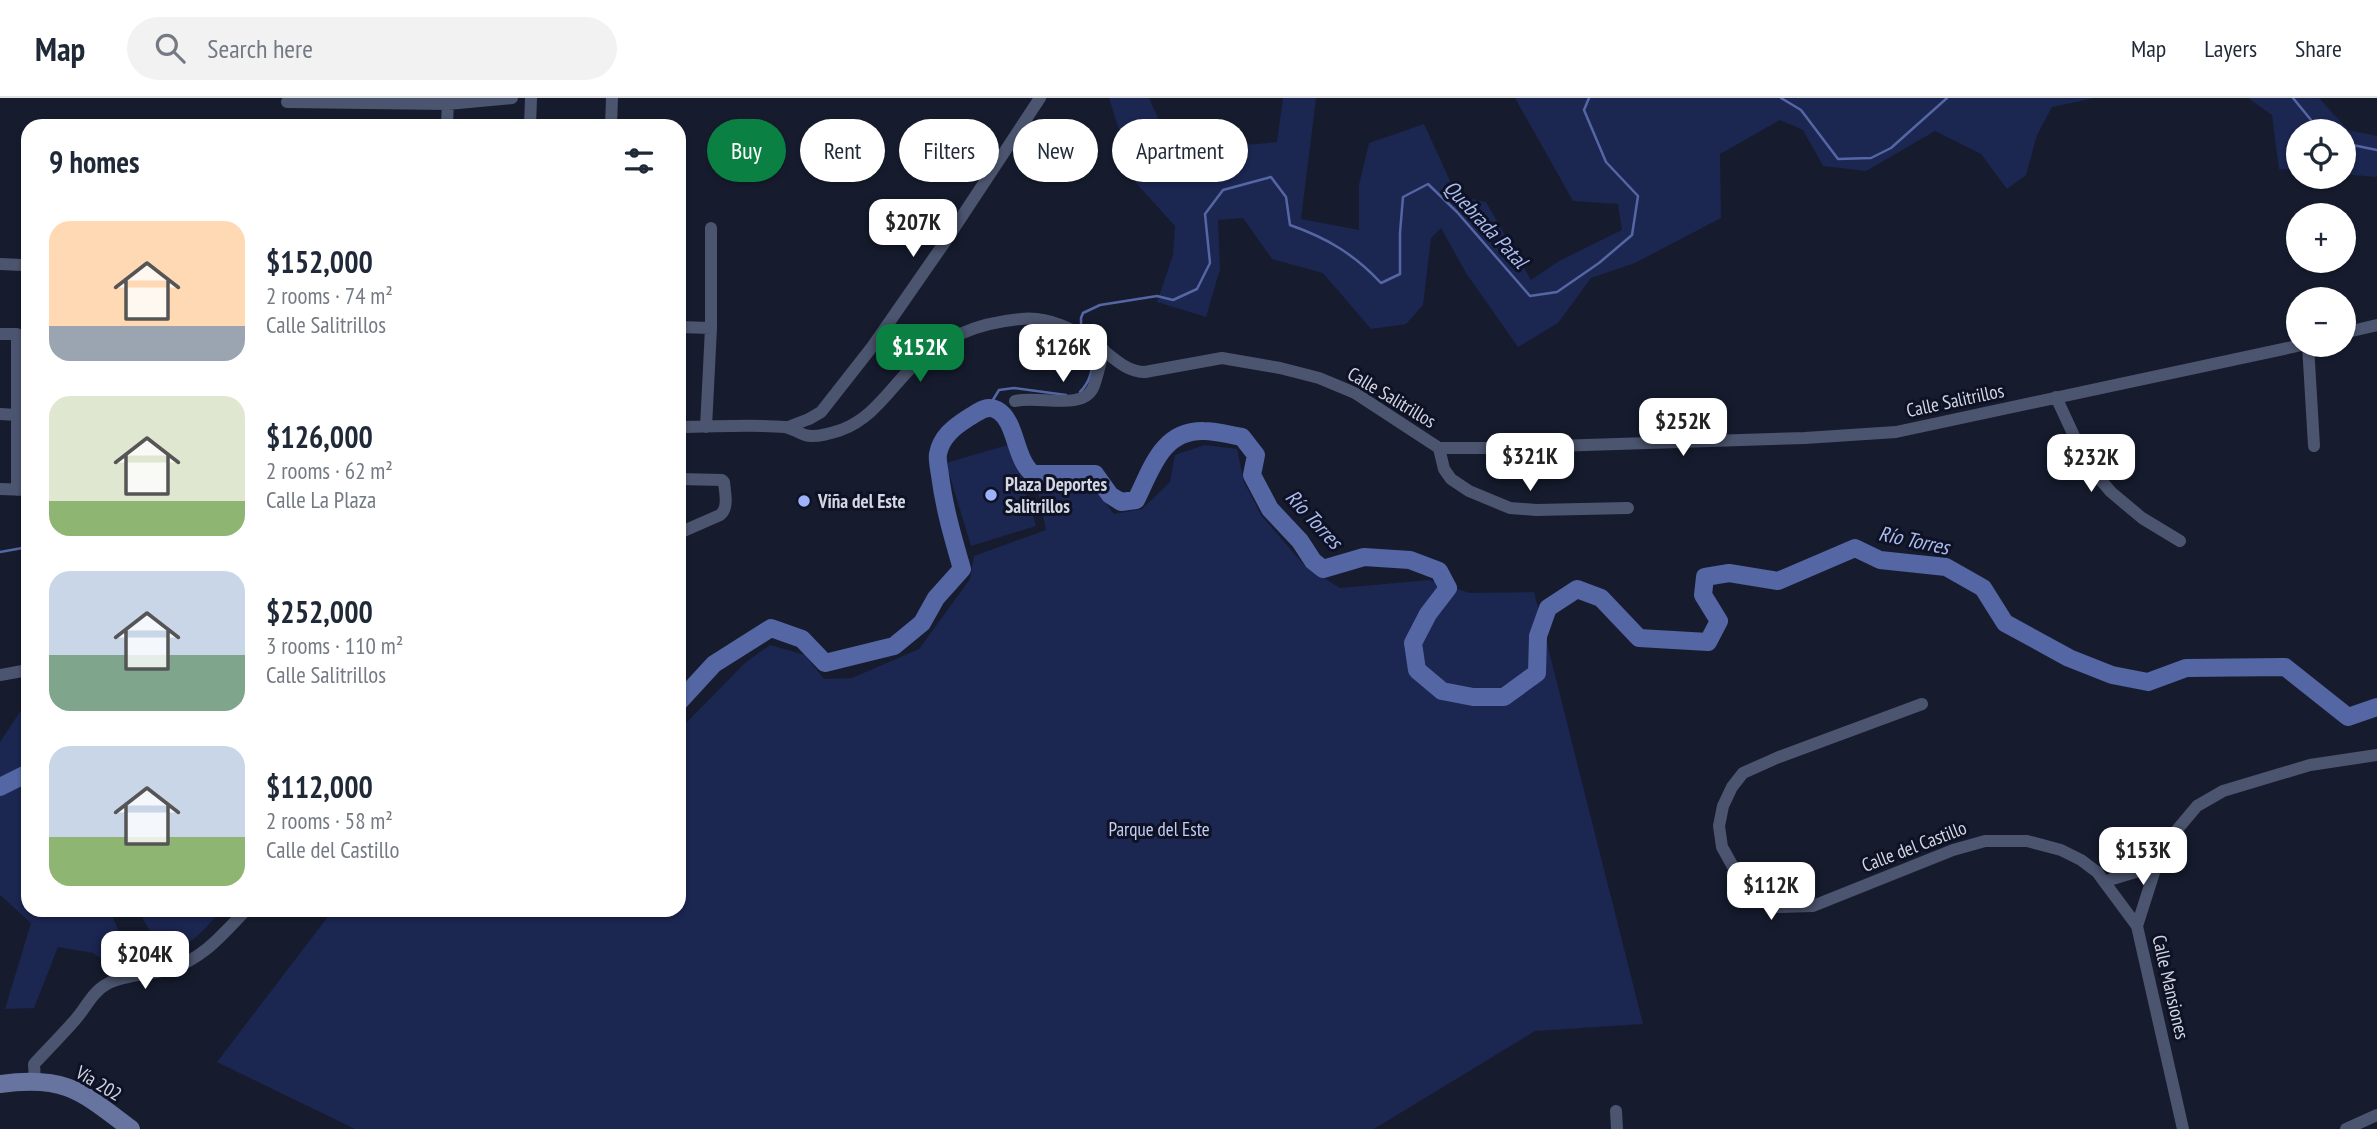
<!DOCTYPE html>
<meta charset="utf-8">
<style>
:root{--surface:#fff;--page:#f2f2f3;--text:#1f2937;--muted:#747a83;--line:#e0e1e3;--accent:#0b8043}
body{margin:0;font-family:"PT Sans Narrow",sans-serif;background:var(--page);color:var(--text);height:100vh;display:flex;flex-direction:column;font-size:26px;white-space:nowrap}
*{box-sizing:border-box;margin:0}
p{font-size:23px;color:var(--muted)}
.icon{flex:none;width:38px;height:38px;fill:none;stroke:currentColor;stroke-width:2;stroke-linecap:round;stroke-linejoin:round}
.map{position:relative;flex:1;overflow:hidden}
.details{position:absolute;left:21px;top:21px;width:665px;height:798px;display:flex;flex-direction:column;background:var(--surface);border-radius:21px;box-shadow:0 2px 5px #0004}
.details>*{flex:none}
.hud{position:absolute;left:707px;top:21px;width:665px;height:63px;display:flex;gap:14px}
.tools{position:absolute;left:2286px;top:21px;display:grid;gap:14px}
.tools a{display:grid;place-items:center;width:70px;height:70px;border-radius:50%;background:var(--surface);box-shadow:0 2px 5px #0004;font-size:35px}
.price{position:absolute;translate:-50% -60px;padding:0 16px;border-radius:14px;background:#fff;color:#222;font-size:23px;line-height:46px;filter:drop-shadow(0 2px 4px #0008)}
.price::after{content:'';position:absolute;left:50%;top:42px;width:21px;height:16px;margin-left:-10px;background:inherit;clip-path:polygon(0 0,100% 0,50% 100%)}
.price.current{background:var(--accent);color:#fff}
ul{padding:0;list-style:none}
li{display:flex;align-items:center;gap:21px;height:175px;padding:0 28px}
li span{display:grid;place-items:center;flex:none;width:196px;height:140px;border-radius:21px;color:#555}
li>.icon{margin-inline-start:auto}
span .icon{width:84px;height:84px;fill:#fffc;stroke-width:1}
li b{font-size:30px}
h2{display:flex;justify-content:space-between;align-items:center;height:84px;padding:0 28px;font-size:30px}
.tag{padding:0 24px;border-radius:32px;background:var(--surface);box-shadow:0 2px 5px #0004;font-size:24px;line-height:63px}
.tag.current{background:var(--accent);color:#fff}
header{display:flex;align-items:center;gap:42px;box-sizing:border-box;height:98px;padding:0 35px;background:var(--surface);border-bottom:2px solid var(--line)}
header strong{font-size:33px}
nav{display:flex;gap:38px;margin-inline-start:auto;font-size:24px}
.search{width:490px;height:63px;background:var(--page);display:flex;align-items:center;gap:18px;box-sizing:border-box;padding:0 24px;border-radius:38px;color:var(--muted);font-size:26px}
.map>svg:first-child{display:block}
</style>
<header>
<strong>Map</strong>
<div class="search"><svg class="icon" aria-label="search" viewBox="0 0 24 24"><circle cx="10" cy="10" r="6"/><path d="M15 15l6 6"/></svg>Search here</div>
<nav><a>Map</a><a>Layers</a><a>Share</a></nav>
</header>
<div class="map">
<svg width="2377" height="1031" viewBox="0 0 2377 1031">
<rect width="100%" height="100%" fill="#161c2e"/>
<!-- green -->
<path fill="#1b2651" d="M 1109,0 L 1149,0 L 1173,54 L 1277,44 L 1283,0 L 1316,0 L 1301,121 L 1359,132 L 1359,87 L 1369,45 L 1424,26 L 1457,98 L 1486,104 L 1531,182 L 1559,163 L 1622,132 L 1618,106 L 1573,103 L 1515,0 L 2095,0 L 2052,9 L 2037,37 L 2026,77 L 2007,91 L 1981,56 L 1935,33 L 1866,73 L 1823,68 L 1803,32 L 1780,22 L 1720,56 L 1721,120 L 1635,165 L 1591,180 L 1558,225 L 1518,249 L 1466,175 L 1441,130 L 1431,140 L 1423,207 L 1406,226 L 1371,231 L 1323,175 L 1272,161 L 1243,120 L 1218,122 L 1220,171 L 1206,219 L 1157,204 L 1173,157 L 1175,128 L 1136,85 Z
M 2248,0 L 2319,0 L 2348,32 L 2377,38 L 2377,79 L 2343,76 L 2343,33 L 2298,33 L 2298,72 L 2279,71 L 2272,17 Z
M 1011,346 L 1036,428 L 971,448 L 946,365 Z
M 1205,347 L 1237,351 L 1244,384 L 1261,417 L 1305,468 L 1340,490 L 1429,482 L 1470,495 L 1534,494 L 1643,926 L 1535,933 L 1374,1031 L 355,1031 L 217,964 L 333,812 L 679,812 L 679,632 L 746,564 L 770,547 L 805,557 L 824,581 L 852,580 L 919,551 L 970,481 L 974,458 L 1046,432 L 1037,389 L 1091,386 L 1114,416 L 1142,411 L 1170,384 L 1175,357 Z
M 28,612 L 28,812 L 222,812 C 209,825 180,865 160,845 C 151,837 145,823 138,813 L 111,815 L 129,857 L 102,861 L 93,855 L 58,849 L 34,910 L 5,911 L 31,825 L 0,797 L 0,644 L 20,614 Z"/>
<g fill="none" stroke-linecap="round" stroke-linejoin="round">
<!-- stream -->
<path stroke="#5466a4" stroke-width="2.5" d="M 1781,0 L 1801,12 L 1838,61 L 1871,60 L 1891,50 L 1947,0
M 2293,0 L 2320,33
M 2343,45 L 2377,52
M 1081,231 L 1081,220 L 1083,215 L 1100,207 L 1157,198 L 1173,202 L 1197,191 L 1210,165 L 1205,116 L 1223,92 L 1271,79 L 1286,99 L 1290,127 C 1327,140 1354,156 1381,185 L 1400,176 L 1400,135 L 1403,99 L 1428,86 L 1457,114 L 1530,198 L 1557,194 L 1599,165 L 1632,137 L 1638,98 L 1606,64 L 1584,12 L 1589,0
M 1080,294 C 1088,286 1094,273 1091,261 C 1089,254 1085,251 1083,244
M 988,310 L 999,292 L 1014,290 L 1066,297
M 0,454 L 28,449"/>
<!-- river -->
<path stroke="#5466a4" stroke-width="18" d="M 679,604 L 714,566 L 771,530 L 802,541 L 825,565 L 894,548 L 922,525 L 936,500 L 962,471 C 953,440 944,409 940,377 C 939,370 937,362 938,356 C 941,339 954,329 968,320 C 977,315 986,306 997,312 C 1017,323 1014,361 1033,376 L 1095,376 L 1110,397 L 1121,404 L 1136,402 C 1152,370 1162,332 1204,333 C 1217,333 1230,337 1242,339 L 1256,357 L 1252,377 L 1270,411 L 1300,443 L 1313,463 L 1323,471 L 1364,459 L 1410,462 L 1439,473 L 1448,490 L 1428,516 L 1413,545 L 1417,572 L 1442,593 L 1473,599 L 1504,599 L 1537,575 L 1538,538 L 1548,510 L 1577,491 L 1601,500 L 1639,540 L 1708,544 L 1719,523 L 1703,497 L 1705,479 L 1729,475 L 1778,483 L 1855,450 L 1880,462 L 1946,469 L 1983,490 L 2005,525 L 2069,560 L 2112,577 L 2148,584 L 2186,570 L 2285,569 L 2348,619 L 2377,609
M 0,689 L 28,675"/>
<!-- minor -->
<path stroke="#4c556f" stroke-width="12" d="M 287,4 L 448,6 L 512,0
M 447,28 L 448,0
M 530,28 L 531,0
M 611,28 L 612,0
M 0,166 L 22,167
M 679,229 L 711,230
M 2343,235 L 2377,227
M 0,236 L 17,236 L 17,392
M 2308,247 L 2314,348
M 2056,299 L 2081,353 L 2093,373 L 2111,394 L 2142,420 L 2180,443
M 1015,303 C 1038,297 1082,313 1093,290 C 1098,278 1100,264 1104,252
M 0,316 L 17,317
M 679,329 C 714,329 751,326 785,329 C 792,330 798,335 805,337 C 814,340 832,335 841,332 C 873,320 889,292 912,269 C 945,239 976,225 1021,221 C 1047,218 1075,232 1095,246 C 1111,257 1125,274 1145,274 L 1222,260 L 1280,270 L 1319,280 L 1355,295 L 1439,350 L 1494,350 L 1805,340 L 1896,334 L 2302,247
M 706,329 L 711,230 L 711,130
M 788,329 L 809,321 L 821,314 L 872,249 L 947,141 L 1040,0
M 1439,350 L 1444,371 L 1451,381 L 1469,393 L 1510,410 L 1536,412 L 1628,410
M 679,381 L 722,382 L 724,384 C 725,395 729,410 720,417 L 679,435
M 0,391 L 28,392
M 0,577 L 28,572
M 1922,606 L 1779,659 L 1743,675 L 1732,689 L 1723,708 L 1719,728 L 1722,749 L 1741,783 L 1767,805 L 1779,809 L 1813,808 L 1953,752 L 1985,743 L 2027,743 L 2061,752 L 2081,762 L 2097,774 L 2137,828
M 2106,783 L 2142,772 L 2159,759
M 35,983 L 34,966 C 48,951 62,937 75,922 C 86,910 92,894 107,886 C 126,876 150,877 170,871 C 203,861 223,836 246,812
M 1616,1013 L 1617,1031
M 2183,1031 L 2137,828 L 2159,759 L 2176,733 L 2197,708 L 2223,693 L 2310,667 L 2377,657
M 2346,1031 L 2377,1017"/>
<!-- secondary -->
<path stroke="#67749f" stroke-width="18" d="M 0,986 C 65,977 81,993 131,1031"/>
</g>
<!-- markers -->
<g fill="#9db4fd" stroke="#0e1224" stroke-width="2.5">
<circle cx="991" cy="397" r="7"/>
<circle cx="804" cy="403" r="7"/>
</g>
<g text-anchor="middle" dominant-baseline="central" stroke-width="6" stroke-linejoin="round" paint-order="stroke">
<!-- street labels -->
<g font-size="19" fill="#d2d7e3" stroke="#0e1224">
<text transform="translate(1392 299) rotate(31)">Calle Salitrillos</text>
<text transform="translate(1955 302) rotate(-12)">Calle Salitrillos</text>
<text transform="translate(1914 748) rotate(-21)">Calle del Castillo</text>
<text transform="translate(2171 889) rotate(77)">Calle Mansiones</text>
<text transform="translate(99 985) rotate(31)">Vía 202</text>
</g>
<!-- poi labels -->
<g font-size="19" font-weight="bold" fill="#d2d7e3" stroke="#0e1224" text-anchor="start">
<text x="1005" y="386">Plaza Deportes<tspan x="1005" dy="22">Salitrillos</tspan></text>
<text x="818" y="403">Viña del Este</text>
</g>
<!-- park labels -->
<g font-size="19" fill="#c2cef3" stroke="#0e1224">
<text x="1159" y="731">Parque del Este</text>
</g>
<!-- water labels -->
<g font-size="21" font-style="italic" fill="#abbcf1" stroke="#0e1224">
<text transform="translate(1486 126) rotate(47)">Quebrada Patal</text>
<text transform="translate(1314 421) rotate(47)">Río Torres</text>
<text transform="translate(1914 442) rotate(12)">Río Torres</text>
</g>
</g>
</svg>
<div class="tools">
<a><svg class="icon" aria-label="locate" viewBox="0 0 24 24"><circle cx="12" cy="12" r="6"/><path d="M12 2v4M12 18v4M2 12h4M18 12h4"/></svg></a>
<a>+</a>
<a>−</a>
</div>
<b class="price" style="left:913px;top:161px">$207K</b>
<b class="price current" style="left:920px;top:286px">$152K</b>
<b class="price" style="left:1063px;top:286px">$126K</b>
<b class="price" style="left:1683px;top:360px">$252K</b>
<b class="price" style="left:1530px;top:395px">$321K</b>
<b class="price" style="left:2091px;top:396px">$232K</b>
<b class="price" style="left:2143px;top:789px">$153K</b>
<b class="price" style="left:1771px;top:824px">$112K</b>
<b class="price" style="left:145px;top:893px">$204K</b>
<div class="hud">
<a class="tag current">Buy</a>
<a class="tag">Rent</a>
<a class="tag">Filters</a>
<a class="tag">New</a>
<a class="tag">Apartment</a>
</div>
<section class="details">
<h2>9 homes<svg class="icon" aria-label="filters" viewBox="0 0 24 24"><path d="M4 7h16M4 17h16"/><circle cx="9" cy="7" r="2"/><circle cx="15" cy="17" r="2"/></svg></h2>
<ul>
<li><span style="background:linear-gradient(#ffd9b3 75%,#9aa5b1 0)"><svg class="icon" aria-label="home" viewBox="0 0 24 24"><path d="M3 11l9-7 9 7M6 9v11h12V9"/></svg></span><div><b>$152,000</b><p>2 rooms · 74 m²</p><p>Calle Salitrillos</p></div></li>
<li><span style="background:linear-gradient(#dfe7d0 75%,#8fb573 0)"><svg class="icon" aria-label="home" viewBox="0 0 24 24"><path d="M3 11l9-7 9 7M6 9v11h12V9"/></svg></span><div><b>$126,000</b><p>2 rooms · 62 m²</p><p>Calle La Plaza</p></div></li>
<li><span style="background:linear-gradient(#c9d6e8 60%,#7fa58c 0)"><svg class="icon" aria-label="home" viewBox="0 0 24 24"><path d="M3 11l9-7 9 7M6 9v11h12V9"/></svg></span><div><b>$252,000</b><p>3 rooms · 110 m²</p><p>Calle Salitrillos</p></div></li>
<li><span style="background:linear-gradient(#c9d6e8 65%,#8fb573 0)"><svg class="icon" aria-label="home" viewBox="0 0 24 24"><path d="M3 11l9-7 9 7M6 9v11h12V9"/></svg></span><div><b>$112,000</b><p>2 rooms · 58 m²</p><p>Calle del Castillo</p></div></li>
</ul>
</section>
</div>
